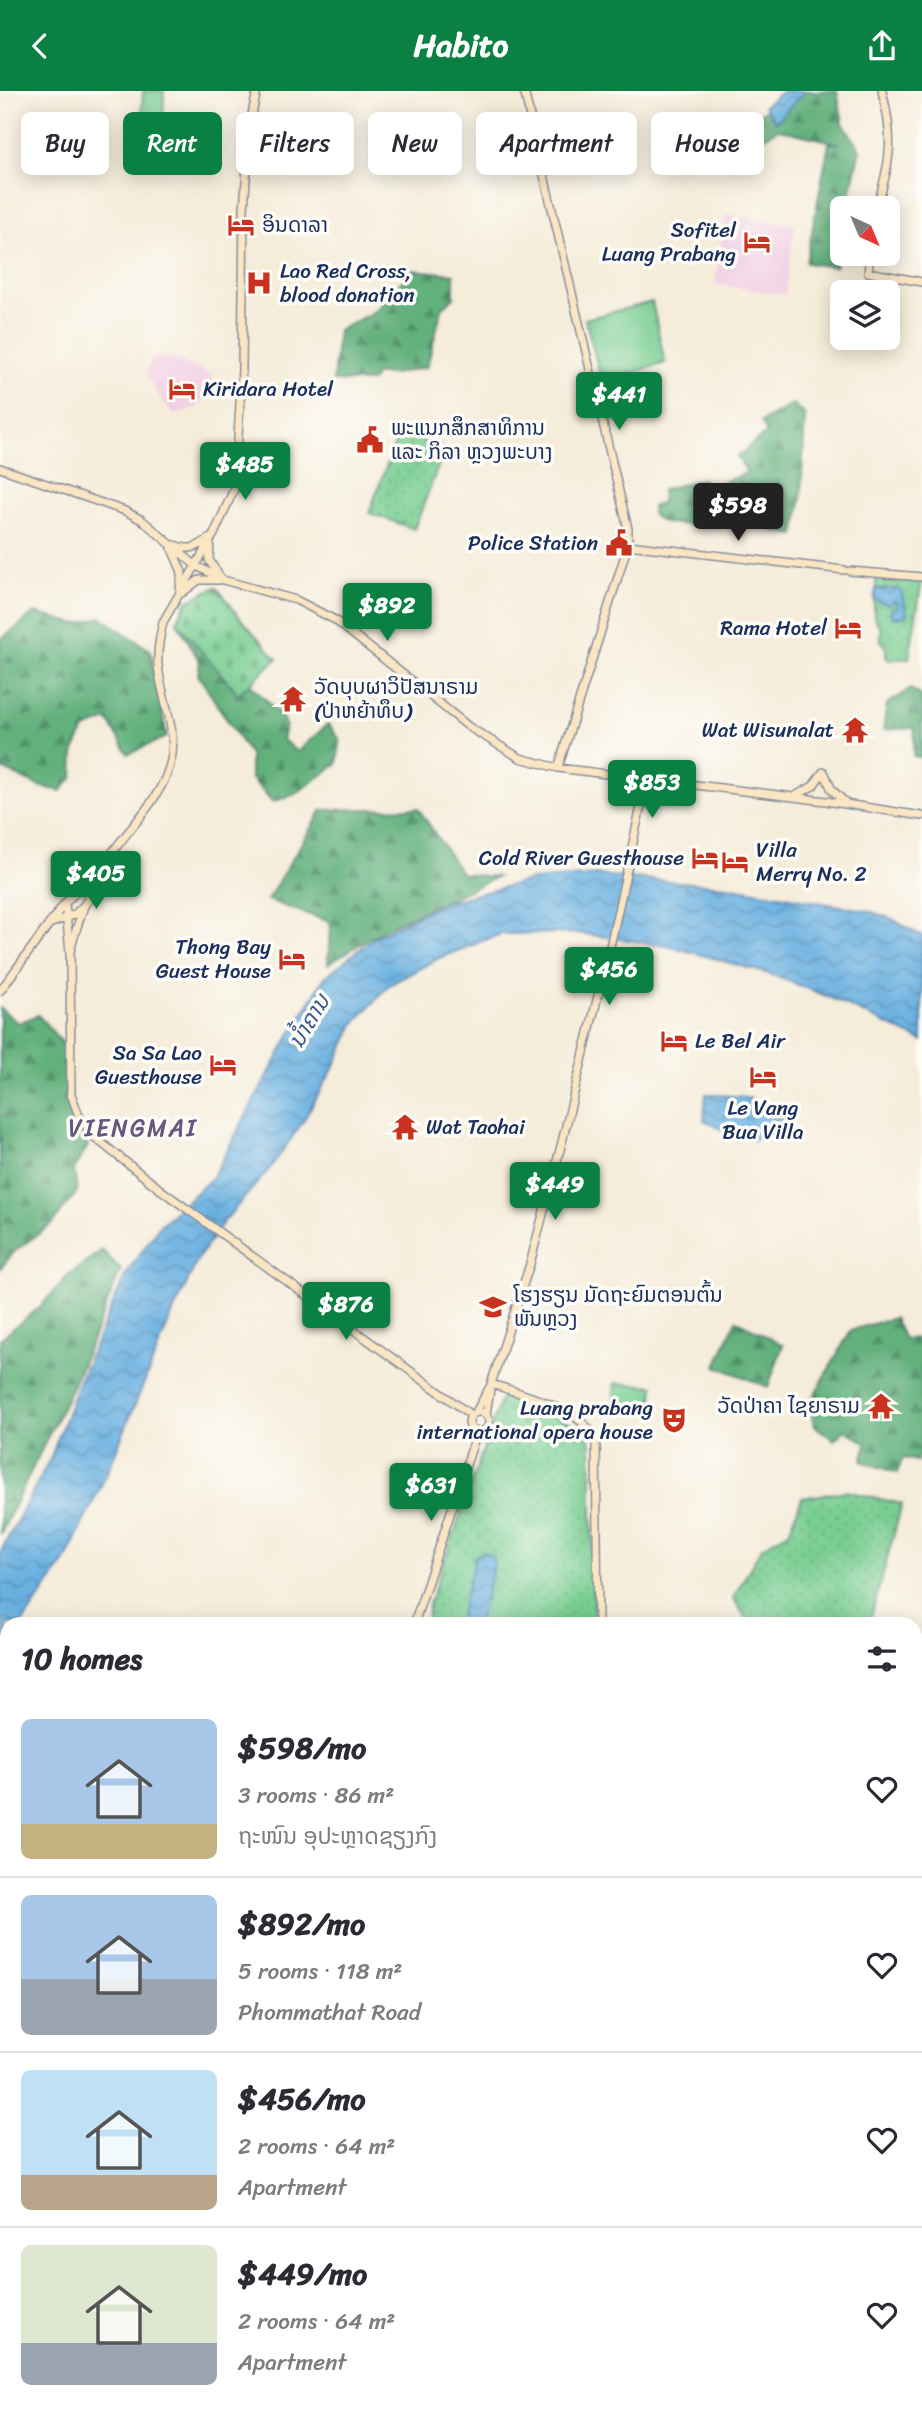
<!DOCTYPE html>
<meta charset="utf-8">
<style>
:root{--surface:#fff;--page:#f7f7f7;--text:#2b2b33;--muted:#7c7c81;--line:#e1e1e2;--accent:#0b8043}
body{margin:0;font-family:Sriracha,"Noto Sans Lao",sans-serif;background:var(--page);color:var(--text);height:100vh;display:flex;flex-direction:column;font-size:26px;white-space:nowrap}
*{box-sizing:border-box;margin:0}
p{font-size:23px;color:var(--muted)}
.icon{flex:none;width:38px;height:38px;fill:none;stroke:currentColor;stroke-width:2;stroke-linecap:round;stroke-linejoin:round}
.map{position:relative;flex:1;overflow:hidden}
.panel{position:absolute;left:0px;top:1526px;width:922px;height:800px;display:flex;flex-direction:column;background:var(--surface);border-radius:21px 21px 0 0;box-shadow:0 4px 18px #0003}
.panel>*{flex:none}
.banner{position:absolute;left:21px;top:21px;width:880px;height:63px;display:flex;gap:14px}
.needle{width:46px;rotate:136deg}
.tools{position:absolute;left:830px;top:105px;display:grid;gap:14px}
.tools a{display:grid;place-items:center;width:70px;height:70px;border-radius:10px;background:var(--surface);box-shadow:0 4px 18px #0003;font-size:35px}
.price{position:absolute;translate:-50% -60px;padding:0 16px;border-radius:7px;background:var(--accent);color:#fff;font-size:23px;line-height:46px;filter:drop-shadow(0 2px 4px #0008)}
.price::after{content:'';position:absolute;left:50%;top:42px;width:21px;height:16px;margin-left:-10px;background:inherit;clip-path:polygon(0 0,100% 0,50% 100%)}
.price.on{background:#222;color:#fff}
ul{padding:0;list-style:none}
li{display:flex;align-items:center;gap:21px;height:175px;padding:0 21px}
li+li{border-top:2px solid var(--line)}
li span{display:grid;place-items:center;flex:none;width:196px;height:140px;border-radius:10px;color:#555}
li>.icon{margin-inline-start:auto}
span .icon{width:84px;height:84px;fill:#fffc;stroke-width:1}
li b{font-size:30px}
h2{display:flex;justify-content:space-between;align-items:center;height:84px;padding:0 21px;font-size:30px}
.tag{padding:0 24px;border-radius:10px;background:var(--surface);box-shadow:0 4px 18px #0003;font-size:24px;line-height:63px}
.tag.on{background:var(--accent);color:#fff}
header{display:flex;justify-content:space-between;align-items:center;height:91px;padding:0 21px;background:var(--accent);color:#fff;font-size:32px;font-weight:700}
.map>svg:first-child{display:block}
</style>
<header><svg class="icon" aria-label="back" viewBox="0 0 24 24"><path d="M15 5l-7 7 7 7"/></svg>Habito<svg class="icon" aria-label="share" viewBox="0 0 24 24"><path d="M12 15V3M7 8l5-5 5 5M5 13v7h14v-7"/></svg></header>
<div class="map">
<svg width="922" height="2325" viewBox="0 0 922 2325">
<defs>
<pattern id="grass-dots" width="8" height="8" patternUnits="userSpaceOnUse" patternTransform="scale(1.75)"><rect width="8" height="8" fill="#78cd91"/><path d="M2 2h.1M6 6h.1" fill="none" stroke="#67b07f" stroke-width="1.8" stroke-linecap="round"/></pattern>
<pattern id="forest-firs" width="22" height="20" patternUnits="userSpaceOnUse" patternTransform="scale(1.75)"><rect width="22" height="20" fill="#62b07b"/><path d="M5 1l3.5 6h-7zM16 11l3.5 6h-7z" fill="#509068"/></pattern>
<pattern id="cemetery-stones" width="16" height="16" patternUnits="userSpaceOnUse" patternTransform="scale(1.75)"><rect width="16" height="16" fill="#78cd91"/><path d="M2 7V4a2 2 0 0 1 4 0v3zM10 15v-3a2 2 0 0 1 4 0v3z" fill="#67b07f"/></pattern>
<pattern id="water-waves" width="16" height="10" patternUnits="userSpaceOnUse" patternTransform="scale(1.75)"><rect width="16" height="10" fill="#69b0e0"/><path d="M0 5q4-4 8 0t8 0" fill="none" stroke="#5690b9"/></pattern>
</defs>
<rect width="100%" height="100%" fill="#fdfcf7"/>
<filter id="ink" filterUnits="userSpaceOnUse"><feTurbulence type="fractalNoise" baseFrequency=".0143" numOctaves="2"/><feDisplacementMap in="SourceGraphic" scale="14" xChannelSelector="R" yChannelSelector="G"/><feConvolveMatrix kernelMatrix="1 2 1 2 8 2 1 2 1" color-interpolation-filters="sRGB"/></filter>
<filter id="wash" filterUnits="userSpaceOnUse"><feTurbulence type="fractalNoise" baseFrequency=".00686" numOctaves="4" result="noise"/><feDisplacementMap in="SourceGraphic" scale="28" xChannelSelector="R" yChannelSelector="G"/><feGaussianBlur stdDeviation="1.57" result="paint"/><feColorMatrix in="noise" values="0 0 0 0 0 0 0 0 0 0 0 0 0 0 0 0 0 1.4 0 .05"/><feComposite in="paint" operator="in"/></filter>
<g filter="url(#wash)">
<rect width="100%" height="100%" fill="#f5ecd9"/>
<!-- built -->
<path fill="#f1d0e3" d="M 726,123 L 795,134 L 785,204 L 715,193 Z
M 152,266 L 170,266 L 214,285 L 200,315 L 174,324 L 162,311 L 146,283 Z"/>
<!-- grass -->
<path fill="url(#grass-dots)" stroke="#4a7e78" stroke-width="2" d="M 399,341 L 445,358 L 414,438 L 369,422 Z
M 876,486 L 922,490 L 909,567 L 889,569 L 886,566 L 886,556 L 880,548 L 881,538 L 874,525 L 874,508 L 888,513 L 893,510 L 896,511 L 896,517 L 890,522 L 895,527 L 904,526 L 898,498 L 876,498 Z
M 502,1305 L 577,1335 L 585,1341 L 591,1352 L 594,1533 L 426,1533 L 429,1513 Z
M 846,1400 L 902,1413 L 869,1533 L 750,1533 L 733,1507 L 762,1456 L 789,1441 L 802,1407 Z"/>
<!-- forest -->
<path fill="url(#forest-firs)" stroke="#3e706c" stroke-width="2" d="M 789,0 L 837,0 L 843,32 L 860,58 L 847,117 L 842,117 L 842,143 L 835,176 L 806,172 L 829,52 L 841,53 L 778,38 L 734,64 L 704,65 L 704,19 L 747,33 Z
M 412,179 L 454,183 L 454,206 L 442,217 L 427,276 L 393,283 L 376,283 L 371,291 L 333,290 L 338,240 L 375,220 Z
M 793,313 L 805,324 L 801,410 L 795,444 L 771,439 L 767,399 L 752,397 L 747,435 L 710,430 L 711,409 L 701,407 L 697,434 L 664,432 L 652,424 L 652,416 L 661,412 L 662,399 L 702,388 L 710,397 L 747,381 L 737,366 L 767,341 L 761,331 Z
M 216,496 L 231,514 L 218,561 L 280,623 L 286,634 L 282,648 L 297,661 L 328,633 L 340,649 L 337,673 L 295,703 L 273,711 L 250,686 L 250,664 L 198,584 L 200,571 L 177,531 L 187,510 Z
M 35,522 L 77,533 L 101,526 L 150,559 L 167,646 L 128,663 L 108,629 L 85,638 L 74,660 L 73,686 L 61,700 L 39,695 L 0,677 L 0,549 Z
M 910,598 L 922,605 L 922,667 L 913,665 L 915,637 L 883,639 L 887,613 Z
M 418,717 L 462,783 L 497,786 L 386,837 L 328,873 L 330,831 L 267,809 L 322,719 Z
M 0,917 L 18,932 L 38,924 L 64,954 L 67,1013 L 88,1055 L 74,1077 L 77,1101 L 52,1133 L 16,1159 L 0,1178 Z
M 102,1159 L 121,1179 L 73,1294 L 0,1444 L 0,1248 L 40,1216 L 68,1185 Z
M 894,1227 L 904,1248 L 922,1247 L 922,1351 L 917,1370 L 903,1367 L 897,1382 L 862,1370 L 867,1353 L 845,1339 L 834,1349 L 815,1335 L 809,1313 L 851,1239 Z
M 736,1229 L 783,1254 L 768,1296 L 716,1275 Z"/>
<!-- cemetery -->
<path fill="url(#cemetery-stones)" stroke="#4a7e78" stroke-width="2" d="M 216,496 L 242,529 L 277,568 L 238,603 L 177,531 L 187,510 Z"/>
<!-- garden -->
<path fill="#78cd91" stroke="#4a7e78" stroke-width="2" d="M 143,0 L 164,0 L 163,35 L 141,34 Z
M 652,211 L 665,272 L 602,291 L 585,228 Z
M 615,1292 L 654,1295 L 652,1320 L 613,1318 Z"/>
<!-- water -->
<path fill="url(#water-waves)" stroke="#42709f" stroke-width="2" d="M 783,0 L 805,0 L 776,31 L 764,15 Z
M 876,498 L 898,498 L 901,500 L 907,523 L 904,526 L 891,525 L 891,518 L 896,517 L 896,511 L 893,510 L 888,514 L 874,508 Z
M 595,784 L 727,795 L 869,820 L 892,828 L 922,845 L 922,950 L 831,907 L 773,884 L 673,856 L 579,842 L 501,843 L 439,867 L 389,894 L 354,933 L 334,976 L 302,1032 L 272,1075 L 225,1129 L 199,1166 L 171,1226 L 107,1382 L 65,1470 L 22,1533 L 7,1533 L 7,1555 L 0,1565 L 0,1462 L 51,1366 L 78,1292 L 126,1183 L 160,1134 L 212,1087 L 291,942 L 325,886 L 376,845 L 446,811 L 532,789 Z
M 706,1003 L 747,1006 L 764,1015 L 763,1024 L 785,1027 L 782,1043 L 769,1041 L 753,1049 L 729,1036 L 723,1039 L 704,1029 Z
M 483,1461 L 492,1465 L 494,1472 L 479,1529 L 474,1533 L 465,1533 L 460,1528 L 461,1519 L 475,1466 Z"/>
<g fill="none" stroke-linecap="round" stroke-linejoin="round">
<!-- runway -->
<path stroke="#888e9c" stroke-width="32" d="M 348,2325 L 349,2319"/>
</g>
</g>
<g filter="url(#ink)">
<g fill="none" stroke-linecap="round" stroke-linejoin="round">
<!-- secondary casing -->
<g stroke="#888e9c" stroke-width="10">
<path id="secondary" d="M 524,0 L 628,438 L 628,454 L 558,677
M 877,117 C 890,68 895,51 882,0
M 870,163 L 868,181 L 922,191
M 0,377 L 125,420 L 142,429 L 195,474 L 223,489 L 296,509 L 335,529 L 469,636 L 520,667 L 558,677 L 826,710 L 922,725
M 210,453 L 209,469 L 220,486
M 175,454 C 188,460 197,457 208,448
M 628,454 L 844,479
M 172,458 L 182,481 L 180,497
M 850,480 L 922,486
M 182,502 L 199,489 L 219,489
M 824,681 L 832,699 L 847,713
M 795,705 L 813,695 L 823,681
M 99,778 L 65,812 L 70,861 L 71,1003 L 79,1025 L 94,1046 L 161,1099 L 471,1324
M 49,833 L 75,823 L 91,807 L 102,802
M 70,861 C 78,829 88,800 105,772 C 126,739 163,708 171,669 C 178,640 160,603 158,573 C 157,559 160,544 163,531 L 214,443 L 235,396 L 242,279 L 244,118 L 250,33 L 257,0
M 0,900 L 64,813
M 491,1293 C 520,1302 583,1319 596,1348 L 598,1533
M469 1331a10 10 0 1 1 20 0a10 10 0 1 1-20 0Z
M 476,1321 L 491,1294
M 486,1323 L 491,1293 L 530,1173 L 562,1051 L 609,860 L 647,688
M 414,1533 L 477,1341
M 167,2325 L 168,2319
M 608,2325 L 608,2319"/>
</g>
<!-- secondary -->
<use href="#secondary" stroke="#fbe6c4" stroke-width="7"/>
</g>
</g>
<!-- icons -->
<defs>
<g id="hotel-bare" transform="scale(2.1)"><path d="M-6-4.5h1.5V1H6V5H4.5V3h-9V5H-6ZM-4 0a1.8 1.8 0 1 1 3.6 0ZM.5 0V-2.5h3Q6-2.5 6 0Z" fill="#c8321e" stroke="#fdfcf7" stroke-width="2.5" paint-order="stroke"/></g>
<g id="hospital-bare" transform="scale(2.1)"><path d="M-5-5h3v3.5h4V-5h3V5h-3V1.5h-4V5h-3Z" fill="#c8321e" stroke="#fdfcf7" stroke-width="2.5" paint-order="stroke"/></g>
<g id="civic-bare" transform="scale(2.1)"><path d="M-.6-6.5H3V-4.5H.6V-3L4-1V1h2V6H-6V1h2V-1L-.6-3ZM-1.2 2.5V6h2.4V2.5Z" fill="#c8321e" stroke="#fdfcf7" stroke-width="2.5" paint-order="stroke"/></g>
<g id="temple-bare" transform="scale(2.1)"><path d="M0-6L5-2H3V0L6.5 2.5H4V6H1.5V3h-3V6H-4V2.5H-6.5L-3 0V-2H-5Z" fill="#c8321e" stroke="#fdfcf7" stroke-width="2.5" paint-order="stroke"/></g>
<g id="school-bare" transform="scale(2.1)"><path d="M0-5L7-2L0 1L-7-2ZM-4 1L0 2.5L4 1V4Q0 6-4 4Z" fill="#c8321e" stroke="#fdfcf7" stroke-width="2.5" paint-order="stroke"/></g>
<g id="theatre-bare" transform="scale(2.1)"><path d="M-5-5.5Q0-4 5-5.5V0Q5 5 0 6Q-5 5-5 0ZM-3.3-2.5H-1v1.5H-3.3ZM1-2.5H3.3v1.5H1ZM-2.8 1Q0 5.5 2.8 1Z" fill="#c8321e" stroke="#fdfcf7" stroke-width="2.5" paint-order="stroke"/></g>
</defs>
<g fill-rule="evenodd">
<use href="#hotel-bare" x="241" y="134"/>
<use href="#hotel-bare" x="757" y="151"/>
<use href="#hospital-bare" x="259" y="192"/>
<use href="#hotel-bare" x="182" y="298"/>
<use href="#civic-bare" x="370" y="349"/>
<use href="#civic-bare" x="619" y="452"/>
<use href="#hotel-bare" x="848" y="537"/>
<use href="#temple-bare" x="293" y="608"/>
<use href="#temple-bare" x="855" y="639"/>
<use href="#hotel-bare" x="705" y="767"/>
<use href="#hotel-bare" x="735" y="771"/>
<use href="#hotel-bare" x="292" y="868"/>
<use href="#hotel-bare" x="674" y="950"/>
<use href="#hotel-bare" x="223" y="974"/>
<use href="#hotel-bare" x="763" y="986"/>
<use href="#temple-bare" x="405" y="1036"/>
<use href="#school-bare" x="493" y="1216"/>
<use href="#temple-bare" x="881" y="1315"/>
<use href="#theatre-bare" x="674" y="1329"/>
</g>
<g text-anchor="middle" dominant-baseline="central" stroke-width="7" stroke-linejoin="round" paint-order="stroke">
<!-- poi labels -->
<g font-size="21" fill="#1b2f5e" stroke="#fdfcf7" text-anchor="start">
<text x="262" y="134">ອິນດາລາ</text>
<text x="736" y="139" text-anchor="end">Sofitel<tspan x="736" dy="24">Luang Prabang</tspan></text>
<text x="280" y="180">Lao Red Cross,<tspan x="280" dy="24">blood donation</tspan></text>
<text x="203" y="298">Kiridara Hotel</text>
<text x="391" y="337">ພະແນກສຶກສາທິການ<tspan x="391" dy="24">ແລະ ກິລາ ຫຼວງພະບາງ</tspan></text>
<text x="598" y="452" text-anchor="end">Police Station</text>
<text x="827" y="537" text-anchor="end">Rama Hotel</text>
<text x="314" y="596">ວັດບຸບຜາວິປັສນາຣາມ<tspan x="314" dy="24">(ປ່າຫຍ້າທຶບ)</tspan></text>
<text x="834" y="639" text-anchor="end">Wat Wisunalat</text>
<text x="756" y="759">Villa<tspan x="756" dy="24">Merry No. 2</tspan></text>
<text x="684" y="767" text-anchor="end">Cold River Guesthouse</text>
<text x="271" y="856" text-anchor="end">Thong Bay<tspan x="271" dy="24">Guest House</tspan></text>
<text x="695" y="950">Le Bel Air</text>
<text x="202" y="962" text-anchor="end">Sa Sa Lao<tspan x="202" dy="24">Guesthouse</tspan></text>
<text x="763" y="1017" text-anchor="middle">Le Vang<tspan x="763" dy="24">Bua Villa</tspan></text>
<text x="426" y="1036">Wat Taohai</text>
<text x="514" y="1204">ໂຮງຮຽນ ມັດຖະຍົມຕອນຕົ້ນ<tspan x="514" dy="24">ພັນຫຼວງ</tspan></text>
<text x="860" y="1315" text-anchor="end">ວັດປ່າຄາ ໄຊຍາຣາມ</text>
<text x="653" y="1317" text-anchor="end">Luang prabang<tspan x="653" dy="24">international opera house</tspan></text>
</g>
<!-- water labels -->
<g font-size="23" font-style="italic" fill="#365c8c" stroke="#fdfcf7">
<text transform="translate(309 930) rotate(-59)">ນ້ຳຄານ</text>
</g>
<!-- quarter labels -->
<g font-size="24" letter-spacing="2" fill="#65577e" stroke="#fdfcf7">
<text x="133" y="1037">VIENGMAI</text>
</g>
</g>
</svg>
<div class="tools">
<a><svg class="needle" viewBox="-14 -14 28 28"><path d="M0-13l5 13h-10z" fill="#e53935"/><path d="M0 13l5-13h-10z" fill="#7c7c81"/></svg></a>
<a><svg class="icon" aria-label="layers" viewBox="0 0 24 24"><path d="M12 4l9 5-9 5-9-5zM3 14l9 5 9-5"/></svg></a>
</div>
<b class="price" style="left:619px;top:341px">$441</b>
<b class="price" style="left:245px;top:411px">$485</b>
<b class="price on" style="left:738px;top:452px">$598</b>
<b class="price" style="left:387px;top:552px">$892</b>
<b class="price" style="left:652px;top:729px">$853</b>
<b class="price" style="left:96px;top:820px">$405</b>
<b class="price" style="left:609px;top:916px">$456</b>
<b class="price" style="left:555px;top:1131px">$449</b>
<b class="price" style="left:346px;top:1251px">$876</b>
<b class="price" style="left:431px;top:1432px">$631</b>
<div class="banner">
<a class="tag">Buy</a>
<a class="tag on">Rent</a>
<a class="tag">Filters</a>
<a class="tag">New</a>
<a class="tag">Apartment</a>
<a class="tag">House</a>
</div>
<section class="panel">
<h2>10 homes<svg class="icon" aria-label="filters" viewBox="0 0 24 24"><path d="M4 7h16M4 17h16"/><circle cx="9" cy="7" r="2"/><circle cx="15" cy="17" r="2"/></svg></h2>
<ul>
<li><span style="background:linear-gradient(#a9c7e8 75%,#c2b280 0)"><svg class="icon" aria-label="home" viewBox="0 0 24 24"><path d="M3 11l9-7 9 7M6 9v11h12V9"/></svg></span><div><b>$598/mo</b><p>3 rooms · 86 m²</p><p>ຖະໜົນ ອຸປະຫຼາດຊຽງກົງ</p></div><svg class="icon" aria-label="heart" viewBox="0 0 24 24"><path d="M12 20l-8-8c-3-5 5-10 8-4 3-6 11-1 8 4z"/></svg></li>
<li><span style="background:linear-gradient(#a9c7e8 60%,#9aa5b1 0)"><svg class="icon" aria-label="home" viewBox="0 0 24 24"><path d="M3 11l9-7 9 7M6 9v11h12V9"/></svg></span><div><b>$892/mo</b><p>5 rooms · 118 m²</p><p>Phommathat Road</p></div><svg class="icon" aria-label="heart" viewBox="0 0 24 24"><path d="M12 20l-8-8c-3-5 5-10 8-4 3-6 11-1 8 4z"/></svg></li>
<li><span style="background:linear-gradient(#bfe0f5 75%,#b9a48a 0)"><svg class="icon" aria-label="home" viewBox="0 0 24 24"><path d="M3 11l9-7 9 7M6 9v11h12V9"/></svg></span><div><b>$456/mo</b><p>2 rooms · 64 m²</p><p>Apartment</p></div><svg class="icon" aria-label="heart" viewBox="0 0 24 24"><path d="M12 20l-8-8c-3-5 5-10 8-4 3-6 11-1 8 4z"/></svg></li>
<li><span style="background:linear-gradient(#dfe7d0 70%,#9aa5b1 0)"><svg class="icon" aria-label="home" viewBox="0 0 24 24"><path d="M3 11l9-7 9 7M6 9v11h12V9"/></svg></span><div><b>$449/mo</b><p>2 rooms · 64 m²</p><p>Apartment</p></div><svg class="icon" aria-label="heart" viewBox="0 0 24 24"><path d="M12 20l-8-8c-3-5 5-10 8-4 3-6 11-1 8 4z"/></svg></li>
</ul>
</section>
</div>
